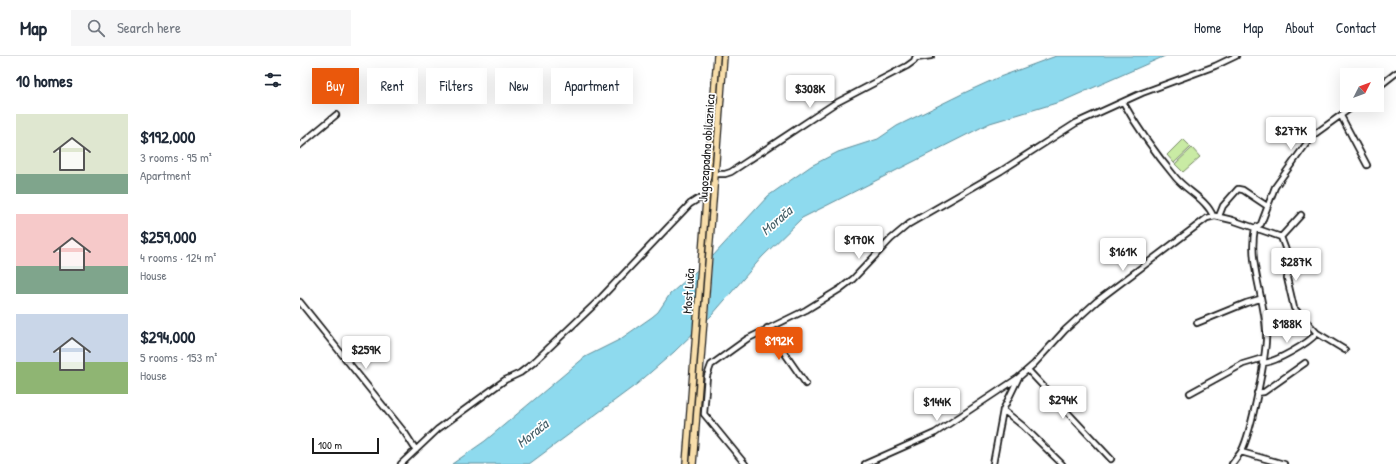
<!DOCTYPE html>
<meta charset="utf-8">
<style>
:root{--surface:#fff;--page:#f6f6f7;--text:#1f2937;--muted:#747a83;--line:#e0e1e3;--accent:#ea580c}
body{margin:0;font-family:"Patrick Hand",sans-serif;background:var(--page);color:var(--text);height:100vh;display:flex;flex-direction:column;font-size:15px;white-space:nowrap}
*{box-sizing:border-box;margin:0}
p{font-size:13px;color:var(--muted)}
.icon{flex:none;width:22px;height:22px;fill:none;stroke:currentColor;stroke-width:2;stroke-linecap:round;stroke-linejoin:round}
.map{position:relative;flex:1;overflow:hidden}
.side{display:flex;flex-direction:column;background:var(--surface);width:300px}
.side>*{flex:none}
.hud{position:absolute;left:12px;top:12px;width:380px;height:36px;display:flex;gap:8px}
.needle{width:26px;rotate:48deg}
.buttons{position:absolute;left:1040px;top:12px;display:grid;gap:8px}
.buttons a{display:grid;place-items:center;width:44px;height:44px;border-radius:0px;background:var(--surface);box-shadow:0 4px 16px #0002;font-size:20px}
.scale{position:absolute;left:12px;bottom:10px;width:67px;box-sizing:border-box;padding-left:4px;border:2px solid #1c1c1c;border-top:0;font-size:11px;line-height:14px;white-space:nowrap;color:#1c1c1c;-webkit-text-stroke:3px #fff;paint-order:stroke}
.price{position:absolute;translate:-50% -34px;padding:0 9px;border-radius:4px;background:#fff;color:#222;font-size:13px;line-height:26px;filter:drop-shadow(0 1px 2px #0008)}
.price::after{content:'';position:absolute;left:50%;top:24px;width:12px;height:9px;margin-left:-6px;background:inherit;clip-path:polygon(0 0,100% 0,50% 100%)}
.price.active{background:var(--accent);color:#fff}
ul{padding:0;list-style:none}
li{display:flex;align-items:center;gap:12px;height:100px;padding:0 16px}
li span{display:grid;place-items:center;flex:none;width:112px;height:80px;border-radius:0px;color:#555}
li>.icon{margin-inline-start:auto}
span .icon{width:48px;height:48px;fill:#fffc;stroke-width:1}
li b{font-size:17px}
h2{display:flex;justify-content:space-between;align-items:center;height:48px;padding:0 16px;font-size:17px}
.tag{padding:0 14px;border-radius:0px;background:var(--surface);box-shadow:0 4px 16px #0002;font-size:14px;line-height:36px}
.tag.active{background:var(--accent);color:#fff}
header{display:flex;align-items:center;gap:24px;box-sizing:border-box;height:56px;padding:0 20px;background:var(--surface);border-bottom:1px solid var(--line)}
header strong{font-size:19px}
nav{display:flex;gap:22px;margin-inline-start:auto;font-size:14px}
.search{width:280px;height:36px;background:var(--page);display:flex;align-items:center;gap:10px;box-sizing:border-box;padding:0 14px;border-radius:0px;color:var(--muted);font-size:15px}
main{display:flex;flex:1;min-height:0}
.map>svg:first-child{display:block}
</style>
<header>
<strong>Map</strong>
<div class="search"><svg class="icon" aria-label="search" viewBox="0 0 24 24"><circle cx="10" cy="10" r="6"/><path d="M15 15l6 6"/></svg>Search here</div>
<nav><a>Home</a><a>Map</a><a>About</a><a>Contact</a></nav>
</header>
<main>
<section class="side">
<h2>10 homes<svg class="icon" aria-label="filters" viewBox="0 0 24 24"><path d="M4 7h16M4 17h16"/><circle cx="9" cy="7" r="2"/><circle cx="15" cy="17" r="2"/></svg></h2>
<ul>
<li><span style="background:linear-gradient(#dfe7d0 75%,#7fa58c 0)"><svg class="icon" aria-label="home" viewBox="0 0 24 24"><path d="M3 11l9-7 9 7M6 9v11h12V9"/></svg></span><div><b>$192,000</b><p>3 rooms · 95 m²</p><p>Apartment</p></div></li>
<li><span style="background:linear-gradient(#f6c9c9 65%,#7fa58c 0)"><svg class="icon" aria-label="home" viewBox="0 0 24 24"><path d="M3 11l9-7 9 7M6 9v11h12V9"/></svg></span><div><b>$259,000</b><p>4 rooms · 124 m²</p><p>House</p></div></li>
<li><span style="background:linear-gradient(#c9d6e8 60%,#8fb573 0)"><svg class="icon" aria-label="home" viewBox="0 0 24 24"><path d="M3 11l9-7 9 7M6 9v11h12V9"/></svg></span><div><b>$294,000</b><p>5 rooms · 153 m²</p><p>House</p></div></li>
</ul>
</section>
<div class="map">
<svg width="1096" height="408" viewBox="0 0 1096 408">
<rect width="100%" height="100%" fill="#fff"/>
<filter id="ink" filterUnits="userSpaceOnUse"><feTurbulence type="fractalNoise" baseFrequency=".025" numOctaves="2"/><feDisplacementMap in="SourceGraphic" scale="8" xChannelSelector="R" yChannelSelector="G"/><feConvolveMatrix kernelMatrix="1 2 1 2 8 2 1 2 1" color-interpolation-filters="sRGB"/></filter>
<g filter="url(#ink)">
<!-- green -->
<path fill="#c9eba4" stroke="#728460" d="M 883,83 L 891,91 L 874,107 L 867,99 Z
M 892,92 L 900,101 L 883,116 L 875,108 Z"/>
<!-- water -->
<path fill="#8edaee" stroke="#608e9a" d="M 756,0 L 865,0 L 763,45 L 690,67 L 502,162 L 462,201 L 412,259 L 374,296 L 337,328 L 229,408 L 152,408 L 185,385 L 285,301 L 319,284 L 352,261 L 358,256 L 370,238 L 412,201 L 468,140 L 511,110 L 538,96 L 578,83 L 597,70 L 664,37 L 697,22 Z"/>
<!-- pier -->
<path fill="#fff" d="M 413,197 L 408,265 L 392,281 L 397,211 Z"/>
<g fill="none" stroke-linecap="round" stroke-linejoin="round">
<!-- minor casing -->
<g stroke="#1c1c1c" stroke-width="8">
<path id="minor" d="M 616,2 L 631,0
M 1077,32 L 1096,17
M 823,46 C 838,73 856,98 876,122 C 887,135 907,144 913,160
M 1041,60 L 1067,109
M 0,89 L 36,59
M 415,118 L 425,118 L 431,116 L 534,48 L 607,10 L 614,5 L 616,0
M 919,160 L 923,150 L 938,133 L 943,134 L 967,150
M 955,172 L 961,168 L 975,131 L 1012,80 L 1055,49
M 981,181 L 1001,159
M 0,246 L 105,377 L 116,394
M 897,267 L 946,247 L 960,243
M 467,272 L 506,328
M 962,307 C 975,307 1009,287 1017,277
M 728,314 L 811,403
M 890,337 L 943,308 L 963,302
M 957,337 L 964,336 L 1005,307
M 703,354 L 723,370 L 762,408
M 941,396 L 984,408
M 101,408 L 138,373 L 205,324 L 220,317 L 233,307 L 296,247 L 390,148 L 398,143 L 406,142
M 445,408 L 404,358 L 407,320 L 411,309 L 447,283 L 506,254 L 540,233 L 553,223 L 591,183 L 609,168 L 701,115 L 776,67 L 842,37 L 915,10 L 936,0
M 565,408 L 635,377 L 718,322 L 734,308 L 765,274 L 797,245 L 907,162 L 915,160 L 932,164 L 981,181 L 991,208 L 987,222 L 994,252 L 1017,277 L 1045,294
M 693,408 L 703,354 L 718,323
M 932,408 C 935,404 938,400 941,396 C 951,378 968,295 966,274 C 964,240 948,206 955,172"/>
</g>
<!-- major casing -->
<g stroke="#1c1c1c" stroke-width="8">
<path id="major" d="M 386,408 L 417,0
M 393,408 L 424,0"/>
</g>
<!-- minor -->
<use href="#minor" stroke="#fff" stroke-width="4.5"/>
<!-- major -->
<use href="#major" stroke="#f8deab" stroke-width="5.5"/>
</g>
</g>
<g text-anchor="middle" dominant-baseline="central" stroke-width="3.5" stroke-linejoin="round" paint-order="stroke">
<!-- street labels -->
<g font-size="13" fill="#1c1c1c" stroke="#fff">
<text transform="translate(406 92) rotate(-86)">Jugozapadna obilaznica</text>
<text transform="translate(388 235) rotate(-86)">Most Luča</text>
</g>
<!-- water labels -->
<g font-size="14" font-style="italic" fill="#445e66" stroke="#fff">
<text transform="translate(476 164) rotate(-41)">Morača</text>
<text transform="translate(232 377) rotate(-39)">Morača</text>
</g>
</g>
</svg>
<div class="buttons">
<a><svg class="needle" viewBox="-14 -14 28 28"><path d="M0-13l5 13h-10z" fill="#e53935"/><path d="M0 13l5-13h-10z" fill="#747a83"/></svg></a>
</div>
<div class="scale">100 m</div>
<b class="price" style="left:510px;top:53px">$308K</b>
<b class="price" style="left:991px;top:95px">$277K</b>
<b class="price" style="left:559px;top:204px">$170K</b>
<b class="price" style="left:823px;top:216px">$161K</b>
<b class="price" style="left:996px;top:226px">$287K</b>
<b class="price" style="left:987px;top:288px">$188K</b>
<b class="price active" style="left:479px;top:305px">$192K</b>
<b class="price" style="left:66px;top:314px">$259K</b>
<b class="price" style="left:763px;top:364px">$294K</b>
<b class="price" style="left:637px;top:366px">$144K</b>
<div class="hud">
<a class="tag active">Buy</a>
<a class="tag">Rent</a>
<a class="tag">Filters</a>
<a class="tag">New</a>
<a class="tag">Apartment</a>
</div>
</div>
</main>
